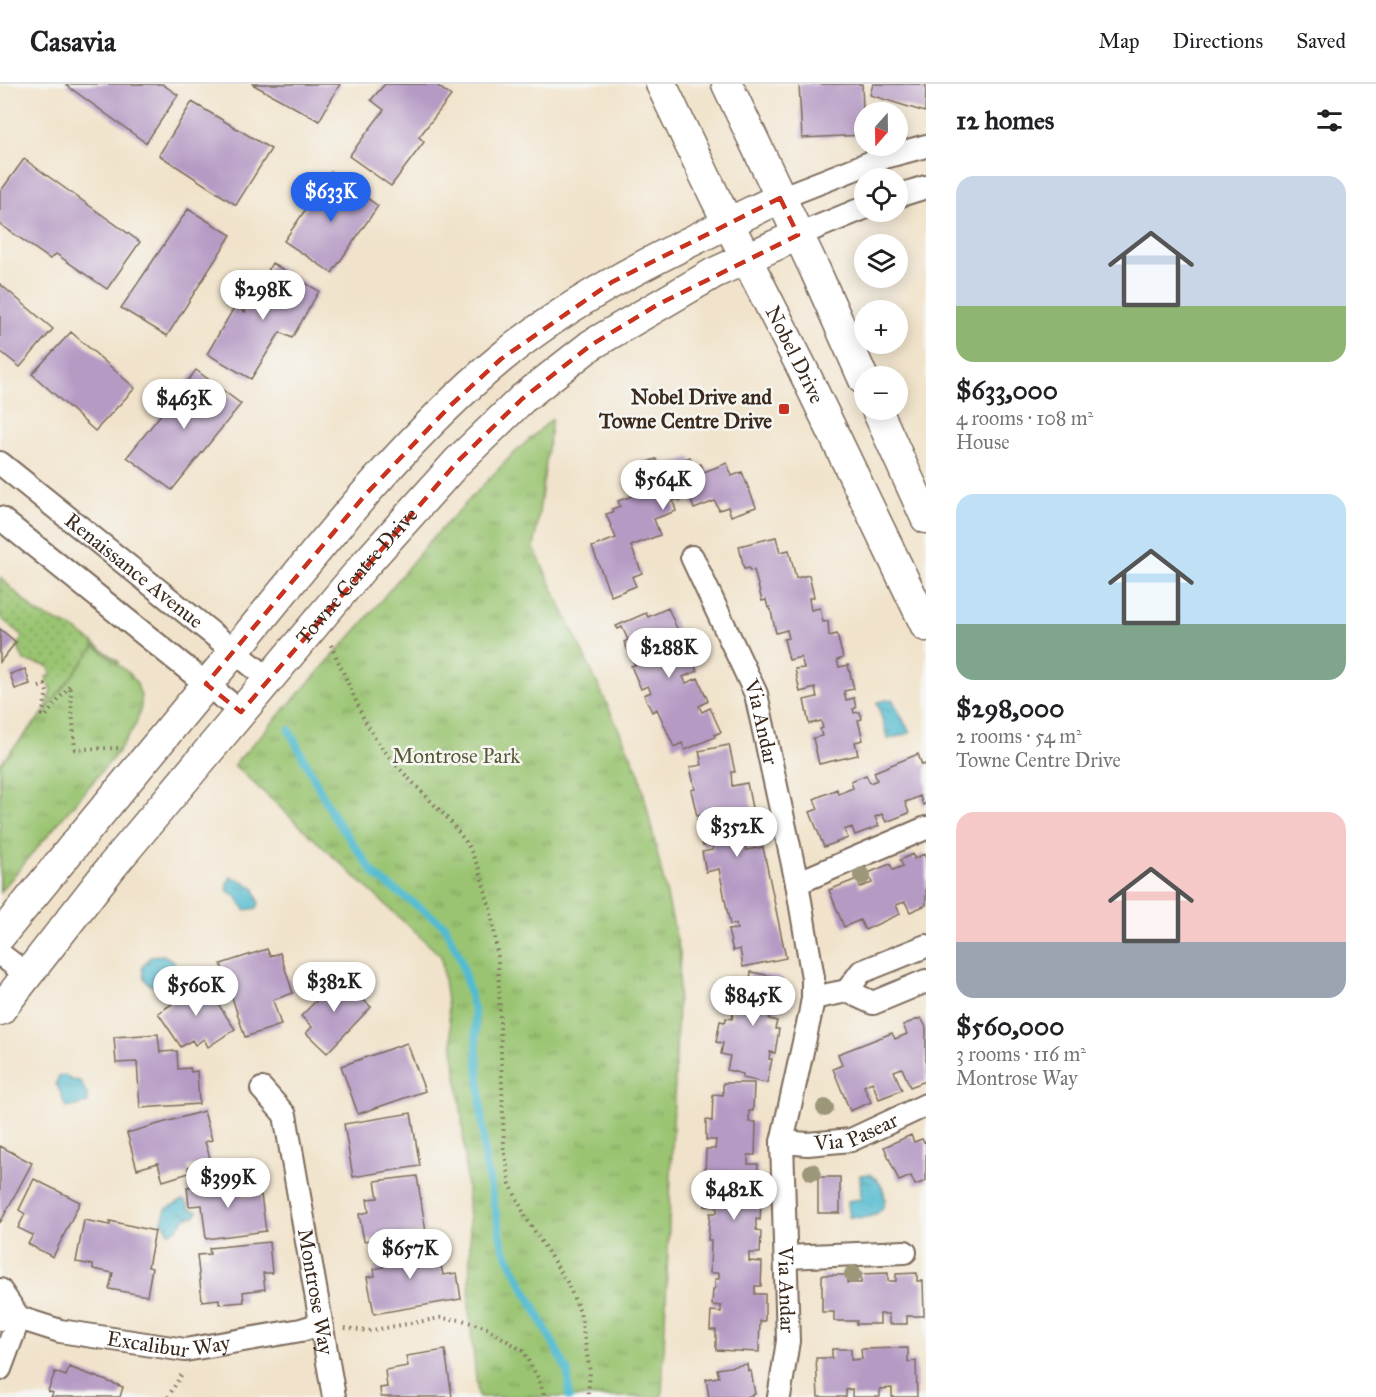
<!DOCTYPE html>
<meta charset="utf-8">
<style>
:root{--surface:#fff;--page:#f6f6f6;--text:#202124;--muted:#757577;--line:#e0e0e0;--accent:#2563eb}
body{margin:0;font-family:"IM FELL Great Primer",serif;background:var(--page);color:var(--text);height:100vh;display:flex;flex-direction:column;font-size:22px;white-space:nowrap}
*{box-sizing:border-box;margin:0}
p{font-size:20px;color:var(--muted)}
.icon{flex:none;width:33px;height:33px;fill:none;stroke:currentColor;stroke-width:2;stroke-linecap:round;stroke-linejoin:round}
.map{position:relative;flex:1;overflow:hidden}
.side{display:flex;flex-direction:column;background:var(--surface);width:450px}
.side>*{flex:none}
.needle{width:39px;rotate:200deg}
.controls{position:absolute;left:854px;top:18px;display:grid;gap:12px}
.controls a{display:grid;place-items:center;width:54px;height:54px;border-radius:50%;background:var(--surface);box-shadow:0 3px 15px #0003;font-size:30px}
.price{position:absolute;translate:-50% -51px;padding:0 14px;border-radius:21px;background:#fff;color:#222;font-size:20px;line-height:39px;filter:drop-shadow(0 2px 3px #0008)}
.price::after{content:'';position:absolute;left:50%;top:36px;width:18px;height:14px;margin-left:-9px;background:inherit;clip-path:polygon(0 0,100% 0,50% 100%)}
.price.current{background:var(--accent);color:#fff}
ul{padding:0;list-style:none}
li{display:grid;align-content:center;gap:12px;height:318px;padding:0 30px}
li span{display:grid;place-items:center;height:186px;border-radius:18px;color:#555}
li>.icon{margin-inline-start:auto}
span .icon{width:108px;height:108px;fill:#fffc;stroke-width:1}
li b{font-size:26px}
h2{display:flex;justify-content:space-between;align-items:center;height:72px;padding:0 30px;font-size:26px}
header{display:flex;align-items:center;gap:36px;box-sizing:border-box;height:84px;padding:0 30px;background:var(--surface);border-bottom:2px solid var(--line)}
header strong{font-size:28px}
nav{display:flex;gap:33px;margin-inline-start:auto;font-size:21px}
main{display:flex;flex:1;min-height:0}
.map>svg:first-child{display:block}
</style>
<header>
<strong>Casavia</strong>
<nav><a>Map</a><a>Directions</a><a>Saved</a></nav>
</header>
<main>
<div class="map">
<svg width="926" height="1313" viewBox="0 0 926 1313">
<defs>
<pattern id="grass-dots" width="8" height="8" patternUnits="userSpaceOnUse" patternTransform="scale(1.5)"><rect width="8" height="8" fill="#9ac471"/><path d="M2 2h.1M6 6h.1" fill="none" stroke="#7f9f5c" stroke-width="1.8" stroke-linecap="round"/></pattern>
<pattern id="park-tufts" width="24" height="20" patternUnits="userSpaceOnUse" patternTransform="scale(1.5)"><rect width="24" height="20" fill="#9ac471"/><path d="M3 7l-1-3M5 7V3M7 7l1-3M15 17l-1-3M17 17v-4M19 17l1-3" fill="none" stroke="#7f9f5c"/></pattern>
<pattern id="water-ripples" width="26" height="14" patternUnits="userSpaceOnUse" patternTransform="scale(1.5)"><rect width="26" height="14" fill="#52bbd0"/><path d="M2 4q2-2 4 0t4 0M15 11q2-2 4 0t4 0" fill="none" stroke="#4598a8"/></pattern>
</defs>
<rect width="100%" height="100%" fill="#f6f6f2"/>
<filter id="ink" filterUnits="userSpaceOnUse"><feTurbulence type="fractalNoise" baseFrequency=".0167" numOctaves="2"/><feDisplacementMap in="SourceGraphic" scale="12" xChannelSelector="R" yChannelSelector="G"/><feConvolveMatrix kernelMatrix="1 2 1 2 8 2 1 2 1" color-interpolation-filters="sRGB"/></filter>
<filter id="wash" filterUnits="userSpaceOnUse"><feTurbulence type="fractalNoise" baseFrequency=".008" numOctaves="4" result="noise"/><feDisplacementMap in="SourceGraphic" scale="24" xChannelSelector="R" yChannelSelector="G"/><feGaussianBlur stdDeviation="1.35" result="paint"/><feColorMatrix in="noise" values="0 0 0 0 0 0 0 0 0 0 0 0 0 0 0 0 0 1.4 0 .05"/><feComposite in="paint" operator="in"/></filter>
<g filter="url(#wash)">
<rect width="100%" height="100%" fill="#f1e3cb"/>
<!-- grass -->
<path fill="url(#grass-dots)" stroke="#6a7748" stroke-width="1.5" d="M 0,493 L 37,529 L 73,544 L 119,578 L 116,583 L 117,669 L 0,808 L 0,680 L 46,626 L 51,606 L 46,593 L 52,591 L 48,582 L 24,577 L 17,561 L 23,553 L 0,533 Z"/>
<!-- park -->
<path fill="url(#park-tufts)" stroke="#6a7748" stroke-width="1.5" d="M 552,335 L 534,464 L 639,689 L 680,869 L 662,1313 L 478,1313 L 469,1228 L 470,1149 L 462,1032 L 441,872 L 234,681 L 361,541 L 427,460 L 511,372 Z
M 95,562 L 130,590 L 137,600 L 141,612 L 141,623 L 136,640 L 117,669 L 0,808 L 0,680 L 46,626 Z"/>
<!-- water -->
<path fill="url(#water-ripples)" stroke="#467277" stroke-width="1.5" d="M 892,615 L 910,649 L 888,655 L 877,618 Z
M 231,793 L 240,796 L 255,805 L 259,819 L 257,824 L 245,826 L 236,812 L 227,806 L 227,800 Z
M 163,871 L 174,877 L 176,888 L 169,898 L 154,903 C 144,898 143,893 142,883 L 151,872 Z
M 65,991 L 71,996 L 80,997 L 88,1012 L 88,1019 L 67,1024 C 61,1016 62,1008 56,1000 L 59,992 Z
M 870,1090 C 887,1101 893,1127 868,1133 C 862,1134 855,1133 849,1133 L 848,1117 L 861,1115 L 860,1091 Z
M 181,1117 L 185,1117 L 190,1125 L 198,1127 L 195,1132 L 185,1134 L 176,1146 L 169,1148 L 162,1137 L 166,1125 Z"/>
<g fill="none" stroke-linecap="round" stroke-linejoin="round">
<!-- stream -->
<path stroke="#52bbd0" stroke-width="8" d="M 289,646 L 334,733 L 376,792 L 444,841 L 460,873 L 474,927 L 485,1077 L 503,1163 L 568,1288 L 569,1313"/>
</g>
<g id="blocks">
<!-- building -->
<path fill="#b59ac4" d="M 65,0 L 162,0 L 178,11 L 146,59 Z
M 252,0 L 340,0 L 319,37 Z
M 385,0 L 435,0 L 451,12 L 419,53 L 424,58 L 391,102 L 349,72 L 384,26 L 371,16 Z
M 799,0 L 862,0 L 864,51 L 802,54 Z
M 873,0 L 926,0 L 925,28 L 870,11 Z
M 192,18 L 271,65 L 236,121 L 159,71 Z
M 24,75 L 140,158 L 107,205 L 56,170 L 50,175 L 0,140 L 0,108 Z
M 331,88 L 378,122 L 332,189 L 284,157 Z
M 188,125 L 231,151 L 167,252 L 121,224 Z
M 272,179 L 319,207 L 292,254 L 280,248 L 251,295 L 207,270 L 235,222 L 245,228 Z
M 0,200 L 53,245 L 20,283 L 0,267 Z
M 71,248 L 135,304 L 95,347 L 32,290 Z
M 196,286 L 241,320 L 172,406 L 127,373 Z
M 690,373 L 694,383 L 701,380 L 704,388 L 727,379 L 732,392 L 742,388 L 756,423 L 731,432 L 728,423 L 719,426 L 715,417 L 694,425 L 690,413 L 680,417 L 678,415 L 673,417 L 676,427 L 654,435 L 660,451 L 631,462 L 642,489 L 632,493 L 636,502 L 611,512 L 592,463 L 616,454 L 606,430 L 613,428 L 612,425 L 620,422 L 618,417 L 643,408 L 634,383 L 656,375 L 658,380 L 665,378 L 666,382 Z
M 776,453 L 780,468 L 789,466 L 796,494 L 809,491 L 814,513 L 809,514 L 811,526 L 820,524 L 823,538 L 828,537 L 829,552 L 837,550 L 843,574 L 837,576 L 839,583 L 848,581 L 854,605 L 844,607 L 846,616 L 854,614 L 856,624 L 853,625 L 854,629 L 860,628 L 862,635 L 858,636 L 863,656 L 855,658 L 858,671 L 819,680 L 813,654 L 822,652 L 820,645 L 823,644 L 821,637 L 809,640 L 804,616 L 817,613 L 815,604 L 800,608 L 795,585 L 804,584 L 801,573 L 789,576 L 784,555 L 789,554 L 787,546 L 776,549 L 770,523 L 768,524 L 766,516 L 762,517 L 754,486 L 750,487 L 749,484 L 744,485 L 739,462 Z
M 668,524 L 679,549 L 670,553 L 673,560 L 669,562 L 672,570 L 686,563 L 697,587 L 683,593 L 686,599 L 698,594 L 708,617 L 699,622 L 702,628 L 710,624 L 721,648 L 714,651 L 715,653 L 685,666 L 682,659 L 674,663 L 657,625 L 652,628 L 644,611 L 651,608 L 648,602 L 641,605 L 631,582 L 635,581 L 624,558 L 628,556 L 622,543 L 618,545 L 616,542 L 646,529 L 648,533 Z
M 0,545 L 16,558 L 0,578 Z
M 25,585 L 30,600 L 15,605 L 10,590 Z
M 729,661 L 735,688 L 731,688 L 732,702 L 747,699 L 752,724 L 742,726 L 743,733 L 755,731 L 761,757 L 745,760 L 746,766 L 763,763 L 786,874 L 743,883 L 740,865 L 733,867 L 728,846 L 737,845 L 736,840 L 730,841 L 719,785 L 706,788 L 702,768 L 713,766 L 712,760 L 703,762 L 697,735 L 707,734 L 706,730 L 697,732 L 691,706 L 695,705 L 690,683 L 702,681 L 699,667 Z
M 918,670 L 922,681 L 926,680 L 926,719 L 923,721 L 920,712 L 911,716 L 905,718 L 909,729 L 886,738 L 882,730 L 875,733 L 879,742 L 855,751 L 852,743 L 844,746 L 848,754 L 824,763 L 810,728 L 818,725 L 814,715 L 837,705 L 838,710 L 853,704 L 851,697 L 866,691 L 870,699 L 877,696 L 874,688 Z
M 913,770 L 914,775 L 924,770 L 926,775 L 926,821 L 910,828 L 905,818 L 896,821 L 900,830 L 865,846 L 860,836 L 844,843 L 829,806 L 857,795 L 860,803 L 872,799 L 868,789 L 890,780 L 893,786 L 903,782 L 900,776 Z
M 267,865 L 270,872 L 280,869 L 293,909 L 273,916 L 281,941 L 245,953 L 221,880 Z
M 751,888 L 782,894 L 781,901 L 786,901 L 782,925 L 779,925 L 778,929 L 770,928 L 769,935 L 777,937 L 775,945 L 779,945 L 775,969 L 770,968 L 769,975 L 772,975 L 767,999 L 742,994 L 743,990 L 727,986 L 730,972 L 721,970 L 723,959 L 716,958 L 720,937 L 725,938 L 726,934 L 732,935 L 739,893 L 750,896 Z
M 336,889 L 371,923 L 327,969 L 306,949 L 312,943 L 301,932 L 319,914 L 316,910 Z
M 201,895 L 235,945 L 208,963 L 204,955 L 195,961 L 192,956 L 181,963 L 158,929 L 172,920 L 169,916 Z
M 921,934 L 926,943 L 926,997 L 910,1003 L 902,984 L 894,987 L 902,1006 L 879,1015 L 872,998 L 864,1002 L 871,1018 L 850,1027 L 833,985 L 842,981 L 838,970 L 892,949 L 895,955 L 907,950 L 903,941 Z
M 158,950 L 160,968 L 177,967 L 178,985 L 190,984 L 191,988 L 197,987 L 199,1020 L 140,1024 L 137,978 L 116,979 L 114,953 Z
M 407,959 L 425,1007 L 358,1030 L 341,982 Z
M 723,999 L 754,999 L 753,1027 L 749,1027 L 749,1038 L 756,1038 L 755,1071 L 748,1071 L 748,1080 L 758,1080 L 757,1106 L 755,1106 L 755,1117 L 761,1117 L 760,1136 L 756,1135 L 756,1146 L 761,1147 L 760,1169 L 749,1169 L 749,1177 L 762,1178 L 761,1202 L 755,1202 L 755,1210 L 765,1210 L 765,1237 L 760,1237 L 759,1268 L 716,1266 L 716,1246 L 710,1246 L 711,1227 L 721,1228 L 721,1222 L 712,1221 L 713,1205 L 715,1205 L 715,1195 L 719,1195 L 719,1189 L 710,1189 L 711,1156 L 708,1156 L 710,1129 L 717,1129 L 717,1123 L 705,1122 L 708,1097 L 714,1097 L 714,1090 L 705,1090 L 706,1065 L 715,1065 L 716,1056 L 706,1056 L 706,1036 L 712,1037 L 713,1010 L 723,1011 Z
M 204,1027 L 212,1056 L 205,1058 L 211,1077 L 188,1083 L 189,1089 L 163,1097 L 158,1079 L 137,1085 L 127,1049 Z
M 411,1029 L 420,1082 L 353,1093 L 344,1040 Z
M 911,1051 L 914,1058 L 922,1055 L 924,1058 L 926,1057 L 926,1097 L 915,1101 L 911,1092 L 899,1097 L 884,1063 Z
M 0,1062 L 32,1079 L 0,1139 Z
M 417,1092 L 426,1148 L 364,1157 L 359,1130 L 369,1128 L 367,1115 L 378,1114 L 375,1097 Z
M 818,1093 L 840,1093 L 840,1129 L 818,1129 Z
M 34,1095 L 80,1118 L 53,1173 L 28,1160 L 33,1151 L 18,1144 L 25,1130 L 19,1126 Z
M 240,1096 L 243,1113 L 261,1111 L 266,1147 L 206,1155 L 202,1121 L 189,1122 L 187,1103 Z
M 84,1136 L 110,1141 L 110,1137 L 155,1147 L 148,1183 L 152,1184 L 147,1212 L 109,1205 L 113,1189 L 93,1185 L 93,1181 L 76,1178 Z
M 427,1156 L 432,1182 L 441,1181 L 443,1191 L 457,1189 L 461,1215 L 374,1230 L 367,1193 L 375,1192 L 374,1185 L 384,1183 L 380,1164 Z
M 269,1158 L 272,1189 L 263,1189 L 265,1205 L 243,1208 L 244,1218 L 219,1220 L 219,1215 L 202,1217 L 197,1171 L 210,1170 L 209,1164 Z
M 888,1189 L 888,1197 L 896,1197 L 896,1190 L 917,1189 L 917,1197 L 923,1197 L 924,1232 L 907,1232 L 907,1240 L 889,1240 L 889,1230 L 880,1230 L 880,1240 L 856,1240 L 857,1237 L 834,1237 L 834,1228 L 822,1228 L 822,1191 L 847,1191 L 847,1199 L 861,1199 L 861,1190 Z
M 908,1264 L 908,1278 L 916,1277 L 917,1313 L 892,1313 L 892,1304 L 880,1305 L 880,1313 L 852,1313 L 852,1305 L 846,1306 L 846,1313 L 818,1313 L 816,1274 L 832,1274 L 832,1265 L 851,1265 L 851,1276 L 862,1275 L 861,1265 Z
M 445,1266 L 452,1313 L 381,1313 L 380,1304 L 387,1303 L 385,1286 L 408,1282 L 406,1272 Z
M 747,1280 L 748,1287 L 751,1287 L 755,1310 L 746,1313 L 709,1313 L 706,1295 L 719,1293 L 717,1285 Z
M 69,1283 L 123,1303 L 120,1313 L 51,1313 L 53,1309 L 48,1307 L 55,1288 L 66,1292 Z"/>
</g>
</g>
<g filter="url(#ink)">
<use href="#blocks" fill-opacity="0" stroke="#7b6b5b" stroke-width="1.5"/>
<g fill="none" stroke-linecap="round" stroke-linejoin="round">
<!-- minor casing -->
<g stroke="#7b6b5b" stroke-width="26">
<g id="minor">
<path d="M 897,112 L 926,103"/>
<path d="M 780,114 L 885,73 L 926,62"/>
<path d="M 798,151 L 864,124"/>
<path id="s1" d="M 0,379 L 270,596"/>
<path d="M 0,434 L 241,628"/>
<path id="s2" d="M 692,473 L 756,610 L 797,799 L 813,894 L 813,914 L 810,931 L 782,1058 L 788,1257 L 779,1313"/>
<path d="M 797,799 L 926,744"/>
<path d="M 0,870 L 26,890"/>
<path d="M 847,907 L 861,888 L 926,862"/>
<path d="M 813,914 L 847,907 L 873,919 L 926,897"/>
<path id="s3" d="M 262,1005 L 285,1031 L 334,1313"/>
<path id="s4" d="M 782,1058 L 808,1060 L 851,1056 L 926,1021"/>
<path d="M 786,1173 L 905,1168"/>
<path d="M 0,1206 L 19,1234"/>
<path id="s5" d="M 0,1235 L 19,1234 L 60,1247 L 185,1266 L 301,1246 L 321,1240"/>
<path d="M 0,1285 L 19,1234"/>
</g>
</g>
<!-- major casing -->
<g stroke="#7b6b5b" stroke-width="33">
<g id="major">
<path id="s6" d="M 661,0 L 716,115 L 802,284 L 926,542"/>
<path d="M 727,0 L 815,186 L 864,296"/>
<path d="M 877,326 L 926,434"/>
<path d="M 0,852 C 77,757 155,663 233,569 C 315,469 401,357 501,274 C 585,205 683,161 780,114"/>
<path id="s7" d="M 0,926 L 113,781 L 211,664 L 363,483 L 458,377 L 522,315 L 591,261 L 714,189 L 798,151"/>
</g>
</g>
<!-- path -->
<path stroke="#7b6b5b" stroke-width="4" stroke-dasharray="1.5 4.5" stroke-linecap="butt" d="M 331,561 L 363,633 L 376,656 L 394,679 L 450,737 L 468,761 L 480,787 L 492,833 L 498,874 L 504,1064 L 510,1100 L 526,1134 L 567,1198 L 580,1228 L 590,1288 L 588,1313
M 39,603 L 45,601 L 47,608 L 42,631 L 46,632 L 70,601 L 75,665 L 120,664
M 345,1244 L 368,1247 L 440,1234 L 462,1236 L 487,1244 L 523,1267 L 537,1292 L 545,1313
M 168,1313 L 183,1288"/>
<!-- minor -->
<use href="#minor" stroke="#fff" stroke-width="22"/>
<!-- major -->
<use href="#major" stroke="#fff" stroke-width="30"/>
</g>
<!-- trees -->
<g fill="#9d977a">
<circle cx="862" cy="792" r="9"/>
<circle cx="825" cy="1024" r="9"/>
<circle cx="812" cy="1088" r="9"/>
<circle cx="853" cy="1190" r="9"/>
</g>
</g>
<!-- marked area -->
<path fill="none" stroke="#c8321e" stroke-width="4.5" stroke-dasharray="12 8" stroke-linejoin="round" d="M 780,114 L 798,151 L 657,221 L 591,261 L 522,315 L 458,377 L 241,628 L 206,600 L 366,410 L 451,321 L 501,275 L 612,198 Z"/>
<!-- markers -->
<rect fill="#c8321e" stroke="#f6f6f2" stroke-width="2" x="778" y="319" width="12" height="12" rx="3"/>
<g text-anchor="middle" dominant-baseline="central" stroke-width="5" stroke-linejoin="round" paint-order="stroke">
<!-- street labels -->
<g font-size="21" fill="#3b2a1e" stroke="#f6f6f2">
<text stroke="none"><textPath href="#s6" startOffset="302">Nobel Drive</textPath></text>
<text stroke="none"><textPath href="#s1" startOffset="172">Renaissance Avenue</textPath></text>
<text stroke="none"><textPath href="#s7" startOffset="562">Towne Centre Drive</textPath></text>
<text stroke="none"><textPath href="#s2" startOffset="180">Via Andar</textPath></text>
<text stroke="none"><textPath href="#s4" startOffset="76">Via Pasear</textPath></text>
<text stroke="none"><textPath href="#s2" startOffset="756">Via Andar</textPath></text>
<text stroke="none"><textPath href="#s3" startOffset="214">Montrose Way</textPath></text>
<text stroke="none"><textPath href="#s5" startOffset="172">Excalibur Way</textPath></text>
</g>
<!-- poi labels -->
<g font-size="21" font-weight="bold" fill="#3b2a1e" stroke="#f6f6f2" text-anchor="end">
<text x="772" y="313">Nobel Drive and<tspan x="772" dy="24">Towne Centre Drive</tspan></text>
</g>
<!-- park labels -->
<g font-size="21" fill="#585837" stroke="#f6f6f2">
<text x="456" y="672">Montrose Park</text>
</g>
</g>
</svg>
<div class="controls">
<a><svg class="needle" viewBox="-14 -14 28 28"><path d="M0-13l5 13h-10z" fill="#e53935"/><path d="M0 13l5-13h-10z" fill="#757577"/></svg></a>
<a><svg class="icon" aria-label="locate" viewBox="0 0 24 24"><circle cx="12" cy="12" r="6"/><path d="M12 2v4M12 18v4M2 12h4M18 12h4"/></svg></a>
<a><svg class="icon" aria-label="layers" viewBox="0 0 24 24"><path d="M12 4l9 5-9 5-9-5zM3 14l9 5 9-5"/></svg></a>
<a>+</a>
<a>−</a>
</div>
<b class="price current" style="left:331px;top:139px">$633K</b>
<b class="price" style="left:263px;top:237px">$298K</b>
<b class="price" style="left:184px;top:346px">$463K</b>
<b class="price" style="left:663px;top:427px">$564K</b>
<b class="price" style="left:669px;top:595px">$288K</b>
<b class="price" style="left:737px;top:774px">$352K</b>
<b class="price" style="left:334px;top:929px">$382K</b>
<b class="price" style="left:196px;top:933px">$560K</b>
<b class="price" style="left:753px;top:943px">$845K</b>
<b class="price" style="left:228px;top:1125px">$399K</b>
<b class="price" style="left:734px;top:1137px">$482K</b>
<b class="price" style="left:410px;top:1196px">$657K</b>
</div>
<section class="side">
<h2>12 homes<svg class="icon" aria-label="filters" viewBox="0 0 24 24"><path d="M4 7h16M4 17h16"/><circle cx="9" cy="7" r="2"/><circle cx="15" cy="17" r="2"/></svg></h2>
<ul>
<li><span style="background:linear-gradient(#c9d6e8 70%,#8fb573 0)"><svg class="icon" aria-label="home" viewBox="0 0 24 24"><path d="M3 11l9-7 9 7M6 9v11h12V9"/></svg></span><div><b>$633,000</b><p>4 rooms · 108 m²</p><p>House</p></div></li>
<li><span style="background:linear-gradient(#bfe0f5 70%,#7fa58c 0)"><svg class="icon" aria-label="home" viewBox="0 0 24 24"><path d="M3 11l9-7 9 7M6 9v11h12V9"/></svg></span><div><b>$298,000</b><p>2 rooms · 54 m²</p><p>Towne Centre Drive</p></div></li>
<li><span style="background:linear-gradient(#f6c9c9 70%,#9aa5b1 0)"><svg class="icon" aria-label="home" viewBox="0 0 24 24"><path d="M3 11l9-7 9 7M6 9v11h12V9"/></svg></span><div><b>$560,000</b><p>3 rooms · 116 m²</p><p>Montrose Way</p></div></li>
</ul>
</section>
</main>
